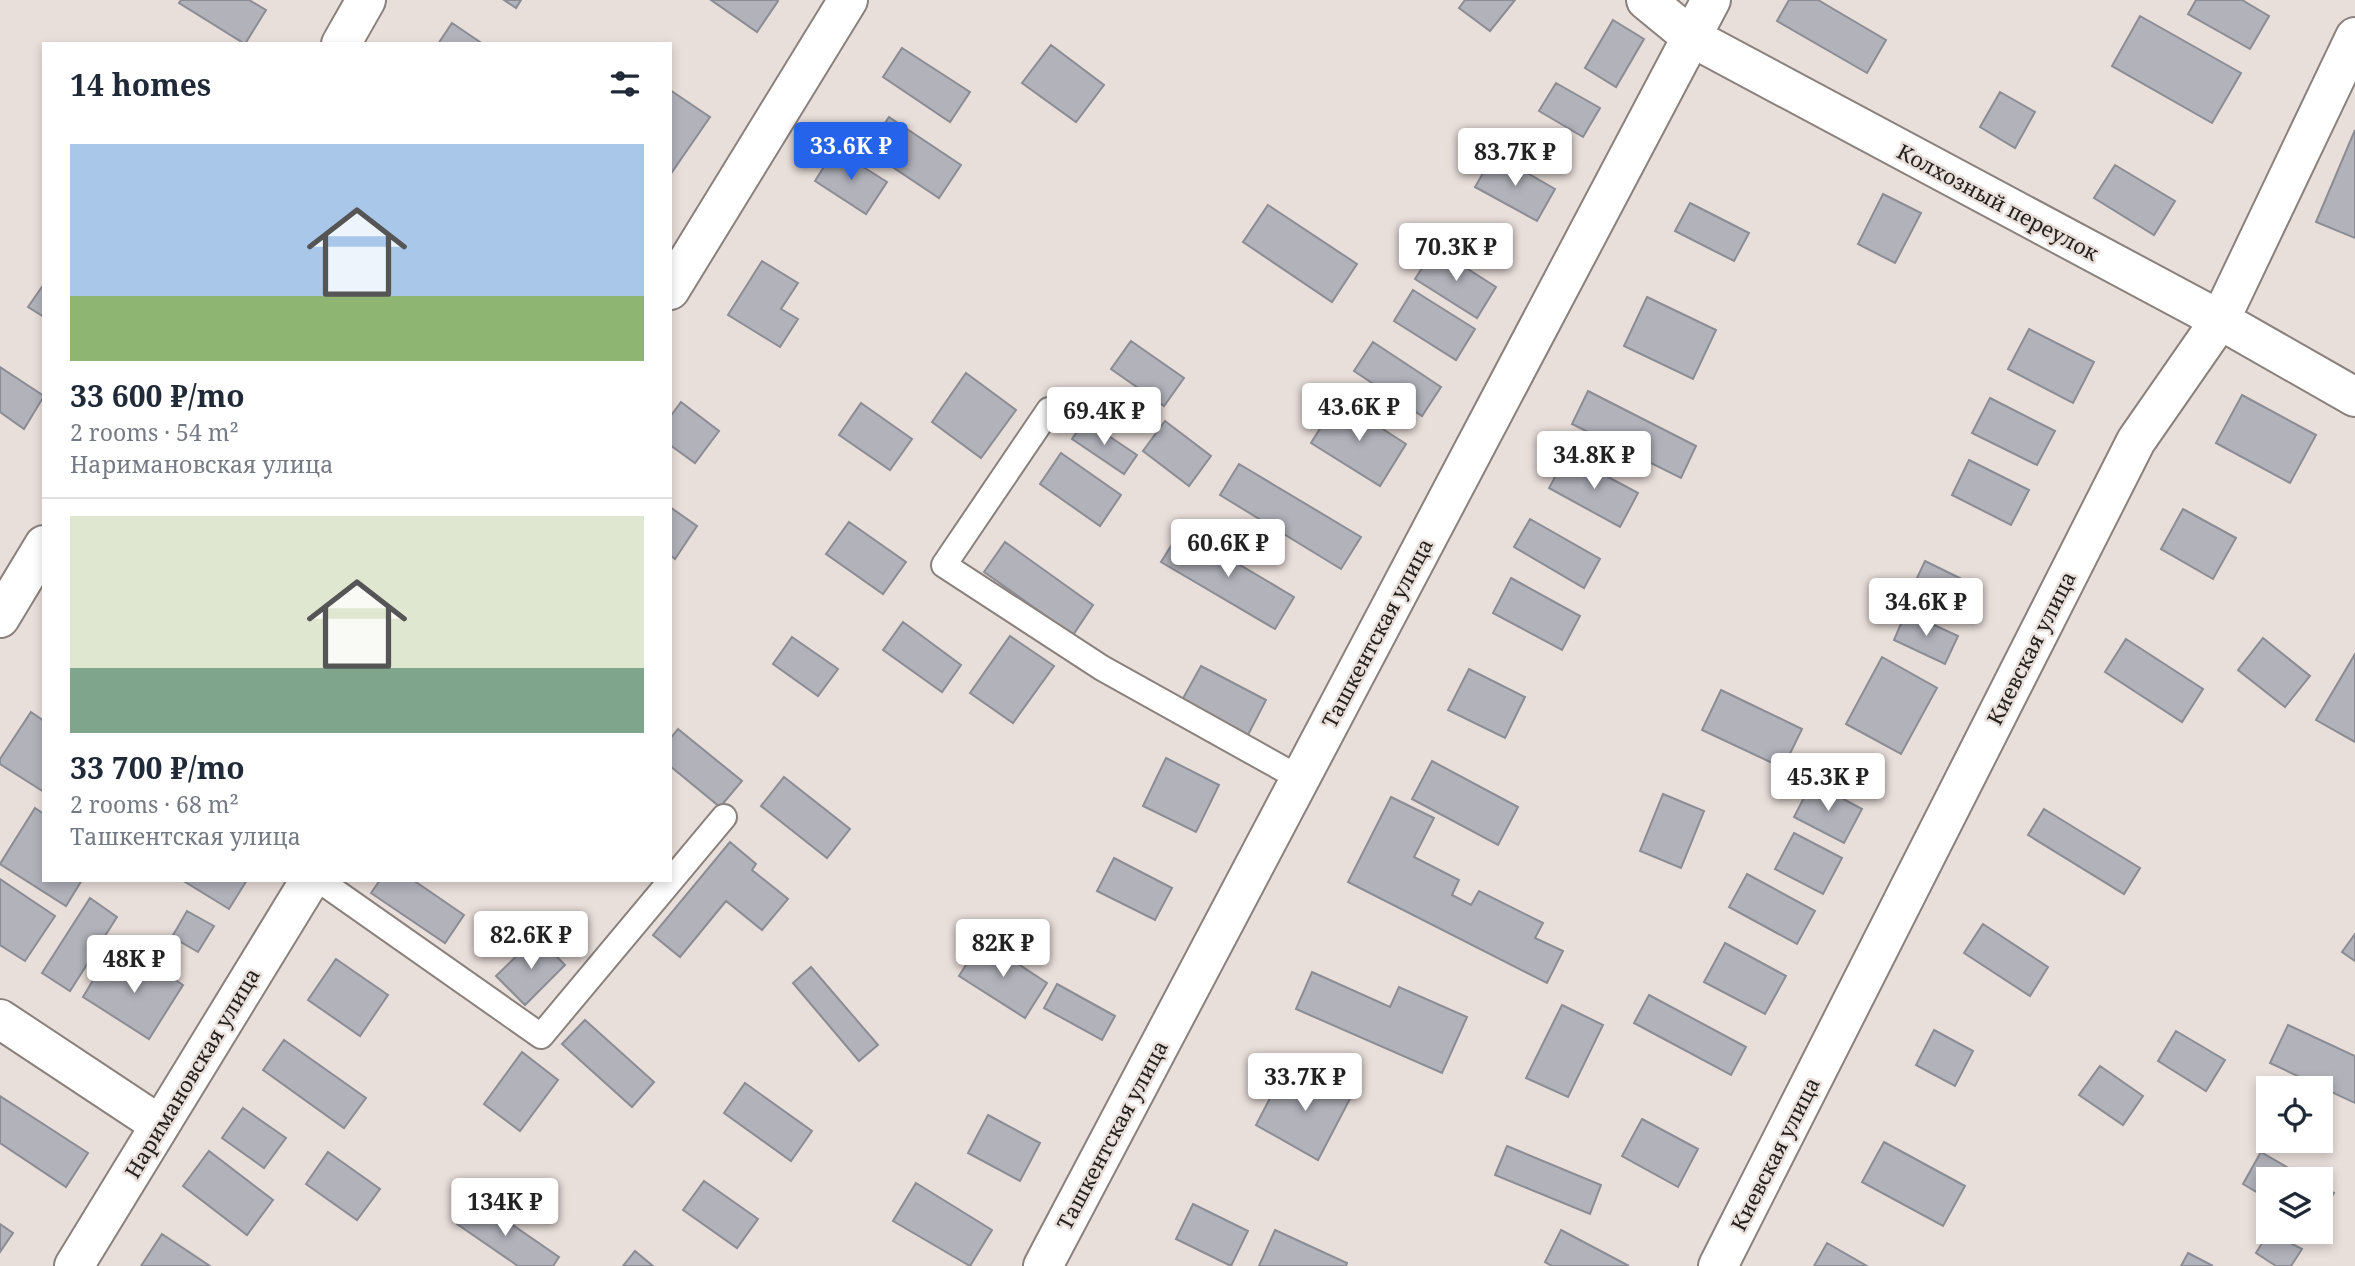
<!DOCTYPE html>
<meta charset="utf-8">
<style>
:root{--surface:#fff;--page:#f6f6f7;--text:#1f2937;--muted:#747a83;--line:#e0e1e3;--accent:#2563eb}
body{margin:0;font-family:"Noto Serif",serif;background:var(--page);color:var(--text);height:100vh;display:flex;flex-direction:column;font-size:26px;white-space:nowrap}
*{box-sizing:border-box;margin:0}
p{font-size:23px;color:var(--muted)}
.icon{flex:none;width:38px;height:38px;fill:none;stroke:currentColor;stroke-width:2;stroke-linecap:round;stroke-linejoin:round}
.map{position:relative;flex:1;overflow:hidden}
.sheet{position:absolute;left:42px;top:42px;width:630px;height:840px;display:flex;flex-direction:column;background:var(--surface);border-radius:0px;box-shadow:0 4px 10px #0003}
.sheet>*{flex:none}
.tools{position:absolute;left:2256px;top:1076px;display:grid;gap:14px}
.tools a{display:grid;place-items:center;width:77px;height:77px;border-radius:0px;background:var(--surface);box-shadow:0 4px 10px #0003;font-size:35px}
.price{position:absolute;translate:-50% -60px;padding:0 16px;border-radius:7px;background:#fff;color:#222;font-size:23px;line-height:46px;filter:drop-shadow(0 2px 4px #0008)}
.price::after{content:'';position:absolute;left:50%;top:42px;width:21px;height:16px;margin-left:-10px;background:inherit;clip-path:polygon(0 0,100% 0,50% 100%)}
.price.on{background:var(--accent);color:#fff}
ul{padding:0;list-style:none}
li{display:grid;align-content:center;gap:14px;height:371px;padding:0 28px}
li+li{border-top:2px solid var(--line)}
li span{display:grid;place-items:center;height:217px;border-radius:0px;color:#555}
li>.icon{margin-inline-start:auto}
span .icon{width:126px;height:126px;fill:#fffc;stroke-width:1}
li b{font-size:30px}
h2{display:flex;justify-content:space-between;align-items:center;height:84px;padding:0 28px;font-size:30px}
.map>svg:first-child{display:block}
</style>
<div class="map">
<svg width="2355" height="1266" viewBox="0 0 2355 1266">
<rect width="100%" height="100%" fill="#e8deda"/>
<!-- building -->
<path fill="#b1b2ba" stroke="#8b8c94" stroke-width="2" d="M 181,0 L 249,0 L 266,10 L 245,44 L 179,3 Z
M 504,0 L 521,0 L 516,8 Z
M 711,0 L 777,0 L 778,1 L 757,32 Z
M 1465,0 L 1515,0 L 1490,31 L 1459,8 Z
M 1789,0 L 1818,0 L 1886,40 L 1867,73 L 1777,21 Z
M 2196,0 L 2242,0 L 2269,16 L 2250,49 L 2188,14 Z
M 2140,16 L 2241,73 L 2212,123 L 2112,66 Z
M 1613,20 L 1644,39 L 1616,87 L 1585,68 Z
M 452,23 L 483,44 L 438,44 Z
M 1051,45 L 1104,85 L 1076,122 L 1022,83 Z
M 902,48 L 970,92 L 950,122 L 883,77 Z
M 1556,83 L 1600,108 L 1583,137 L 1539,111 Z
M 670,90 L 710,117 L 670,175 Z
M 2000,92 L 2035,112 L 2015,148 L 1980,127 Z
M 889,117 L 961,165 L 939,198 L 867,150 Z
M 2355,130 L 2355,238 L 2316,222 Z
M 835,149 L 887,182 L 866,214 L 815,181 Z
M 1494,154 L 1555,189 L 1537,221 L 1475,187 Z
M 2115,165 L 2175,201 L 2154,235 L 2094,198 Z
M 1883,194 L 1921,213 L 1895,263 L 1858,244 Z
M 1690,203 L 1749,233 L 1734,261 L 1675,231 Z
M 1268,205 L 1357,264 L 1332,302 L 1243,242 Z
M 1435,248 L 1496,287 L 1477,318 L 1415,279 Z
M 762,261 L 798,283 L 781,309 L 798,319 L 780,347 L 728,315 Z
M 44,284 L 44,317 L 28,307 Z
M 1413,290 L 1475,329 L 1456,360 L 1394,321 Z
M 1647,297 L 1716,330 L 1693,379 L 1624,346 Z
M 2029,329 L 2094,362 L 2073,403 L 2008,369 Z
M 1131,341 L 1184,378 L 1164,406 L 1111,369 Z
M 1373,342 L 1441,387 L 1422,416 L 1354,371 Z
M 0,367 L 44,396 L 24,429 L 0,412 Z
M 966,373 L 1016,410 L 981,458 L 932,422 Z
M 1588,391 L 1696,446 L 1681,478 L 1572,424 Z
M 2242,395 L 2316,435 L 2290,483 L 2216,443 Z
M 1990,398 L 2055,431 L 2037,465 L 1972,433 Z
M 1338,400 L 1406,444 L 1380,486 L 1311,443 Z
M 681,402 L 719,431 L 695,463 L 670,445 L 670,417 Z
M 861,403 L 912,439 L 890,470 L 839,435 Z
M 1085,420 L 1137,455 L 1124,474 L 1072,439 Z
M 1165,421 L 1211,456 L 1189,486 L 1143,451 Z
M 1061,453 L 1121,495 L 1100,526 L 1040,484 Z
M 1567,455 L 1638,493 L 1620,527 L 1549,488 Z
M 1969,460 L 2029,490 L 2011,525 L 1952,495 Z
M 1239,464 L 1361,537 L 1341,569 L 1220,495 Z
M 670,507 L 697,526 L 675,559 L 670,555 Z
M 2183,509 L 2236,538 L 2213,579 L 2161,549 Z
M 1530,519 L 1600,559 L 1584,588 L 1514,547 Z
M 849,522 L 906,562 L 883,594 L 826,554 Z
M 1181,530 L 1294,597 L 1275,629 L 1161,562 Z
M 1005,542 L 1093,605 L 1073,635 L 984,572 Z
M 1925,561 L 1978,587 L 1961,622 L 1908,597 Z
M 1511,578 L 1580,616 L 1562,650 L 1493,613 Z
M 1906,612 L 1958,636 L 1945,664 L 1894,640 Z
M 903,622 L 961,665 L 942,692 L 883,650 Z
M 1010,636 L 1054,666 L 1013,723 L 970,693 Z
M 792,637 L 838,669 L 818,696 L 773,664 Z
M 2263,638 L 2310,676 L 2285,707 L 2238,670 Z
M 2126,639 L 2203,689 L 2182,722 L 2105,672 Z
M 2355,654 L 2355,742 L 2316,720 Z
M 1882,657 L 1937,688 L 1901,754 L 1846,724 Z
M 1201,666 L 1266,700 L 1248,735 L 1182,700 Z
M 1469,669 L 1525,697 L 1505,738 L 1448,710 Z
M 1721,690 L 1802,729 L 1783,768 L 1702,730 Z
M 31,712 L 44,721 L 44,792 L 0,764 L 0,759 Z
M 678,729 L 742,781 L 720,807 L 670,766 L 670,739 Z
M 1166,758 L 1219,785 L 1196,832 L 1143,806 Z
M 1432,761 L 1518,807 L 1498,845 L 1412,799 Z
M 784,777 L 850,829 L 827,858 L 761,806 Z
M 1812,782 L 1862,809 L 1844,843 L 1794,817 Z
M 1663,794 L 1704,811 L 1681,868 L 1640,851 Z
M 1391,797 L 1434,818 L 1414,857 L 1459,880 L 1452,895 L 1471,905 L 1479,891 L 1543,923 L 1535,938 L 1563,951 L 1547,983 L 1348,882 Z
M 35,808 L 44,814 L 44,880 L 82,880 L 66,906 L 0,864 Z
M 2044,809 L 2140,868 L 2124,894 L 2028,835 Z
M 1794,833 L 1842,858 L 1823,894 L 1775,869 Z
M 730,842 L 756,864 L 752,870 L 788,899 L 762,930 L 726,901 L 680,957 L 653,935 Z
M 1114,858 L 1172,888 L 1155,920 L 1097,891 Z
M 1747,874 L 1815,911 L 1797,944 L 1729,907 Z
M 0,879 L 55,916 L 25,961 L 0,945 Z
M 182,880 L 247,880 L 229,909 Z
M 380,880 L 413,880 L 464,915 L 445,943 L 371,893 Z
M 90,898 L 117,917 L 70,991 L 42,973 Z
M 187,911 L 214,926 L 198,952 L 172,937 Z
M 1983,924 L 2048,967 L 2030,996 L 1964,953 Z
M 2355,934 L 2355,961 L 2342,952 Z
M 537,936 L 565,965 L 525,1005 L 496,976 Z
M 982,940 L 1047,983 L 1025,1018 L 959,976 Z
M 1725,943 L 1786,976 L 1765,1014 L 1704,982 Z
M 138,956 L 183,985 L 149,1039 L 83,997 L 104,962 L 125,976 Z
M 336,959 L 388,995 L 360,1036 L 308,1000 Z
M 811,967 L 878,1045 L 859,1061 L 793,983 Z
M 1312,972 L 1390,1007 L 1399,987 L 1467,1017 L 1442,1073 L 1296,1009 Z
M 1057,984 L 1115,1016 L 1102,1040 L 1044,1008 Z
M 1649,995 L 1746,1047 L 1731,1075 L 1634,1023 Z
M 1562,1005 L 1603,1025 L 1568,1097 L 1526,1078 Z
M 585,1020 L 654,1082 L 632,1107 L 562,1044 Z
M 2288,1025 L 2355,1056 L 2355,1103 L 2270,1063 Z
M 1934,1030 L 1973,1051 L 1955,1086 L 1916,1065 Z
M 2176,1031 L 2225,1060 L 2206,1091 L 2158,1061 Z
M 284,1040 L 366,1098 L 344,1128 L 263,1070 Z
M 522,1052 L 558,1080 L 520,1131 L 484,1104 Z
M 2100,1066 L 2143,1096 L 2123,1125 L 2079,1095 Z
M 1308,1070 L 1353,1093 L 1318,1160 L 1256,1125 L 1281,1077 L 1299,1086 Z
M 745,1083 L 812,1131 L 791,1161 L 724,1113 Z
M 0,1096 L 88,1153 L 66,1187 L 0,1143 Z
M 243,1108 L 286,1138 L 264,1168 L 222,1138 Z
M 988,1115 L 1040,1143 L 1020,1181 L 968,1153 Z
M 1642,1119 L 1698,1149 L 1678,1187 L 1622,1156 Z
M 1884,1142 L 1965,1186 L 1943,1226 L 1862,1182 Z
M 1507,1146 L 1601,1185 L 1590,1214 L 1495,1175 Z
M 209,1151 L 273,1200 L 247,1235 L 183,1186 Z
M 328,1152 L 380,1189 L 357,1220 L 306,1184 Z
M 2261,1152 L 2309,1180 L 2268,1180 L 2268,1199 L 2243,1184 Z
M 704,1181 L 758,1219 L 737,1248 L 683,1210 Z
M 916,1183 L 992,1230 L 970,1266 L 893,1221 Z
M 2320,1186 L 2334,1193 L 2320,1216 Z
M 475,1199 L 559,1257 L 553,1266 L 518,1266 L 457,1224 Z
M 1193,1204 L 1248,1231 L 1231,1266 L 1176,1239 Z
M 0,1224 L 13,1233 L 0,1252 Z
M 1275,1230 L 1347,1263 L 1346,1266 L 1259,1266 Z
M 1561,1230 L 1629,1266 L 1552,1266 L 1545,1262 Z
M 2269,1232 L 2302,1249 L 2291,1266 L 2276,1266 L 2256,1253 Z
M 162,1234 L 210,1266 L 141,1266 Z
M 1827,1243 L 1867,1266 L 1814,1266 Z
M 635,1251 L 653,1266 L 623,1266 Z
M 2188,1253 L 2213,1266 L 2181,1266 Z"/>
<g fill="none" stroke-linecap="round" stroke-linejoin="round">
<!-- lane casing -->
<g stroke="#8a817d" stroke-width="28">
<path id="lane" d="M 1049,410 L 944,565 L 1102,668 L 1301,779
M 319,880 L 541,1036 L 724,817"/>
</g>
<!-- street casing -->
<g stroke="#8a817d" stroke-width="42">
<path id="street" d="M 1646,0 L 1691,37 L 2220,320 L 2355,397
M 341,44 L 366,0
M 670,290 L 848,0
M 0,618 L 44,545
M 0,1019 L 160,1125
M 74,1266 L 310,880
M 1043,1266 L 1711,0
M 1718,1266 L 2136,441 L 2220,320 L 2355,37"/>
</g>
<!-- lane -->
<use href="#lane" stroke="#fff" stroke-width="24"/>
<!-- street -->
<use href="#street" stroke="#fff" stroke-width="38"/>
</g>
<g text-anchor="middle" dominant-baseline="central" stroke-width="5" stroke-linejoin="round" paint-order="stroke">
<!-- street labels -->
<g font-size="21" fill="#23201e" stroke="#e8deda">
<text transform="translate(1998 202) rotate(28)">Колхозный переулок</text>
<text transform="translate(1377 633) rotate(-62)">Ташкентская улица</text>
<text transform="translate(2031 648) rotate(-63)">Киевская улица</text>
<text transform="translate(192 1073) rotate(-59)">Наримановская улица</text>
<text transform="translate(1112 1135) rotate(-62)">Ташкентская улица</text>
<text transform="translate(1775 1154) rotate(-63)">Киевская улица</text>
</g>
</g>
</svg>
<div class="tools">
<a><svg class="icon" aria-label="locate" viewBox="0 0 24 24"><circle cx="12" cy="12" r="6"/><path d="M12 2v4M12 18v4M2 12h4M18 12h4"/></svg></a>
<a><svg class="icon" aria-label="layers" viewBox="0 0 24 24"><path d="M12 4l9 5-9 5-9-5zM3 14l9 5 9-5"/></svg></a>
</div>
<b class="price on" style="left:851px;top:182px">33.6K ₽</b>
<b class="price" style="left:1515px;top:188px">83.7K ₽</b>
<b class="price" style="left:1456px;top:283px">70.3K ₽</b>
<b class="price" style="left:1359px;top:443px">43.6K ₽</b>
<b class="price" style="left:1104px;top:447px">69.4K ₽</b>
<b class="price" style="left:1594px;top:491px">34.8K ₽</b>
<b class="price" style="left:1228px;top:579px">60.6K ₽</b>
<b class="price" style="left:1926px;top:638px">34.6K ₽</b>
<b class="price" style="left:1828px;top:813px">45.3K ₽</b>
<b class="price" style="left:531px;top:971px">82.6K ₽</b>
<b class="price" style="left:1003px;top:979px">82K ₽</b>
<b class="price" style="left:134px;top:995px">48K ₽</b>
<b class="price" style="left:1305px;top:1113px">33.7K ₽</b>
<b class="price" style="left:505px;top:1238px">134K ₽</b>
<section class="sheet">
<h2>14 homes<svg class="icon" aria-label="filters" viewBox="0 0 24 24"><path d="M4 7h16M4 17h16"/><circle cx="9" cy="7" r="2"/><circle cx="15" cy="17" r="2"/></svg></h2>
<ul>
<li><span style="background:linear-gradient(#a9c7e8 70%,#8fb573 0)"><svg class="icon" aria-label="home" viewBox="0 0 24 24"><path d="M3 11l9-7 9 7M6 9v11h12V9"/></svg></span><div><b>33 600 ₽/mo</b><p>2 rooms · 54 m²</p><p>Наримановская улица</p></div></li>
<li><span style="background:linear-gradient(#dfe7d0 70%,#7fa58c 0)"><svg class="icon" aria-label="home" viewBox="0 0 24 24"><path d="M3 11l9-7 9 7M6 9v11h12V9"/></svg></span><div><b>33 700 ₽/mo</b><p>2 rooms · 68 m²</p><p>Ташкентская улица</p></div></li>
</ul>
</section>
</div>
